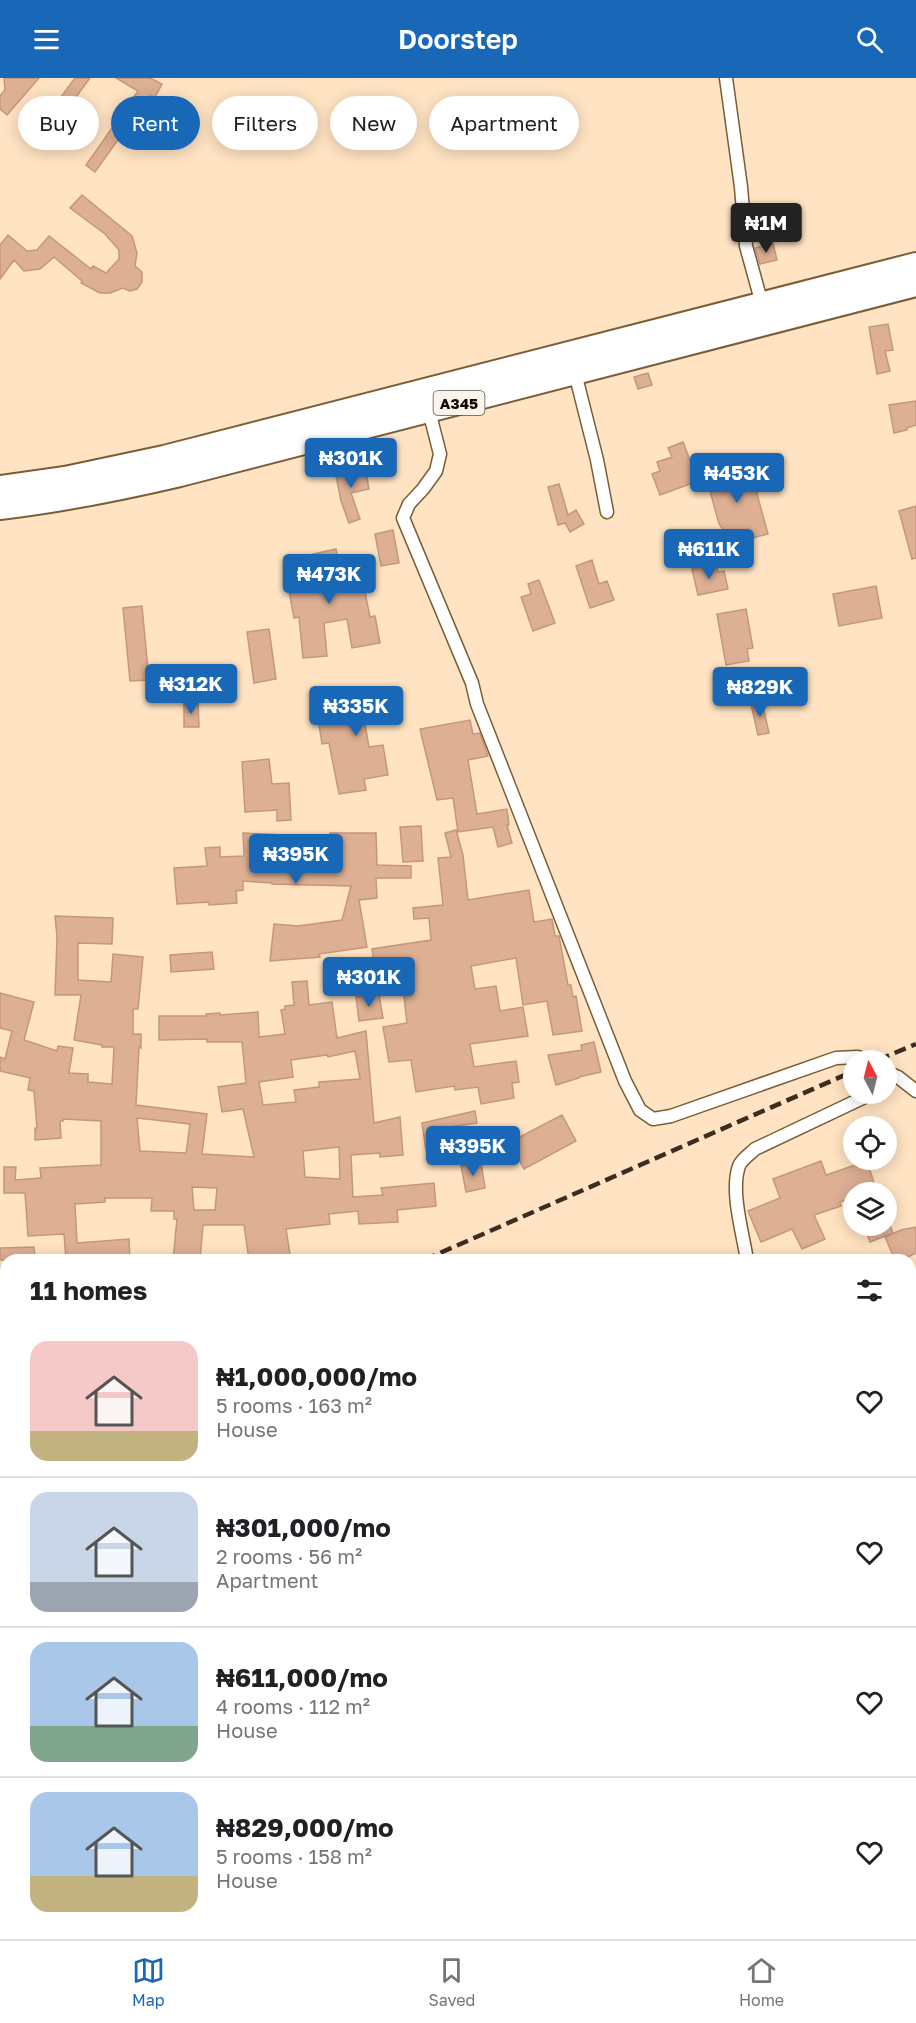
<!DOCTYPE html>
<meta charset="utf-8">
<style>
:root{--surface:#fff;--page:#f2f2f2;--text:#202124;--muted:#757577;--line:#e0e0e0;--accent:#1868b7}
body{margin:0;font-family:"Golos Text",sans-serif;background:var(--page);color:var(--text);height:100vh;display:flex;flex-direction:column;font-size:22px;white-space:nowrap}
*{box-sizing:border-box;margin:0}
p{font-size:20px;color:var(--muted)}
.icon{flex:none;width:33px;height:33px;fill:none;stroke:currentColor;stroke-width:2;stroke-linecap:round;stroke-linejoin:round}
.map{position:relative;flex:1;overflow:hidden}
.drawer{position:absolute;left:0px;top:1176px;width:916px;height:686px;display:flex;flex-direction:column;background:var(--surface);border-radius:18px 18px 0 0;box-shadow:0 3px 15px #0003}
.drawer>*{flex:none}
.top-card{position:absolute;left:18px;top:18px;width:600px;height:54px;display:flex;gap:12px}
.needle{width:39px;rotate:353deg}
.fabs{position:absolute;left:843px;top:972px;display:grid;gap:12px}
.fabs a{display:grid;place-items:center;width:54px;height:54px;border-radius:50%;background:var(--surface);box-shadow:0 3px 15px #0003;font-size:30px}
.price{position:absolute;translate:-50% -51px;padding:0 14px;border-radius:6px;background:var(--accent);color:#fff;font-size:20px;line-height:39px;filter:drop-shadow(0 2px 3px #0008)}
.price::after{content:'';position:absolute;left:50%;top:36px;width:18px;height:14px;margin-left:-9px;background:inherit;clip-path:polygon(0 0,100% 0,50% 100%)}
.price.current{background:#222;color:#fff}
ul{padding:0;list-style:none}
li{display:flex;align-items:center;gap:18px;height:150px;padding:0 30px}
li+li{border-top:2px solid var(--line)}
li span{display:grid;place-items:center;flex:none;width:168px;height:120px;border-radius:18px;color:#555}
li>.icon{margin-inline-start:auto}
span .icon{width:72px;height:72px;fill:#fffc;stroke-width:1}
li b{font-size:26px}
h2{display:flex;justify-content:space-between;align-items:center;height:72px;padding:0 30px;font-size:26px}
.pill{padding:0 21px;border-radius:27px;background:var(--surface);box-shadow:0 3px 15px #0003;font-size:21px;line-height:54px}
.pill.current{background:var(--accent);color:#fff}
header{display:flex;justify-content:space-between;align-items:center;height:78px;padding:0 30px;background:var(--accent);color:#fff;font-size:27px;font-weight:600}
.tab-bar{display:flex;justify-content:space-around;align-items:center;height:84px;border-top:2px solid var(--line);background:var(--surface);font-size:16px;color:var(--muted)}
.tab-bar a{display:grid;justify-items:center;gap:3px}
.tab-bar .current{color:var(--accent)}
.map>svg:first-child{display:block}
</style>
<header><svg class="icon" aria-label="menu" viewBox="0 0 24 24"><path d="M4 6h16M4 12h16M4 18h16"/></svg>Doorstep<svg class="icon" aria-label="search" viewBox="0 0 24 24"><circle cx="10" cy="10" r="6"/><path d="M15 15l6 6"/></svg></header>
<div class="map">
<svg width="916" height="1861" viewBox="0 0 916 1861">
<rect width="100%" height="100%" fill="#ffe3c2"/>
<!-- building -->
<path fill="#ddaf93" stroke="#c4977c" stroke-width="1.5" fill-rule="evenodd" d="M 4,0 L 39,0 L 7,37 L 0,31 L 0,18 L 5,12 Z
M 75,0 L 90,0 L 57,45 L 47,38 Z
M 116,0 L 150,0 L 162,6 L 155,19 L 150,17 L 95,94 L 86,87 L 138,13 Z
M 82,117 L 132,158 L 137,175 L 135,188 L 142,194 L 142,204 L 137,211 L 130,213 L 123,210 L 110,215 L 100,215 L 81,205 L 82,203 L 54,179 L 40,191 L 24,193 L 14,182 L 0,201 L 0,167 L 8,157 L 27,173 L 37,172 L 49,158 L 91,191 L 93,188 L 106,195 L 119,181 L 119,172 L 105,156 L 70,130 Z
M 773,165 L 777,182 L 760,186 L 755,170 Z
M 888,246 L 893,272 L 885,273 L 890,293 L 877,296 L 869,249 Z
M 648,295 L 652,307 L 638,311 L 634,299 Z
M 916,323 L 916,347 L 907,350 L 907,352 L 894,355 L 889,327 Z
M 683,364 L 698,403 L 660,417 L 652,396 L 660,393 L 657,384 L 672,379 L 668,370 Z
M 749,387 L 768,456 L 733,465 L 719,446 L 706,398 Z
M 365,389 L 369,411 L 351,415 L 360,441 L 349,445 L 341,423 L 335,393 Z
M 559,406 L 568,437 L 576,432 L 584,446 L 570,454 L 565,445 L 558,447 L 548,409 Z
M 916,428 L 916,480 L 912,481 L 899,433 Z
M 393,452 L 399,485 L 381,488 L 375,456 Z
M 336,471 L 343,509 L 349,508 L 350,512 L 364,509 L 370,539 L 375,538 L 380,565 L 352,570 L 347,541 L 324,545 L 327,578 L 303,580 L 299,539 L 294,540 L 288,507 L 304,504 L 300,479 Z
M 592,482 L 599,506 L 607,503 L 614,522 L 590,530 L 576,488 Z
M 716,486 L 718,494 L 724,493 L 728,511 L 698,517 L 692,491 Z
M 539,502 L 555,545 L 533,553 L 521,519 L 531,516 L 528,506 Z
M 876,508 L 882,540 L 839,548 L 833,516 Z
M 142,528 L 149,602 L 130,603 L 123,530 Z
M 746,531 L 753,570 L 747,571 L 749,583 L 726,587 L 717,536 Z
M 269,551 L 276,601 L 254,605 L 247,554 Z
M 396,613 L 400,640 L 365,646 L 369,669 L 383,667 L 388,697 L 364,701 L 366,712 L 339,716 L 329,665 L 322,666 L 316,627 L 342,622 L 342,619 L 368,614 L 369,618 Z
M 762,624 L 769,655 L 758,657 L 751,626 Z
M 184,625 L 198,625 L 199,649 L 184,649 Z
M 470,642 L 473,656 L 480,655 L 488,678 L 468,682 L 477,736 L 507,731 L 509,747 L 507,747 L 512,765 L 498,769 L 493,749 L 458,754 L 453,720 L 437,722 L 420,651 Z
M 269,681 L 272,706 L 289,705 L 291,742 L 277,743 L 277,732 L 245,734 L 242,684 Z
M 421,748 L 423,783 L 403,784 L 400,749 Z
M 456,752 L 463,777 L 468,822 L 529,812 L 534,844 L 552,841 L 555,858 L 559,858 L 568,907 L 571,907 L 573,919 L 576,918 L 582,953 L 553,957 L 547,923 L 523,927 L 516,880 L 471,888 L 475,911 L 496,908 L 500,933 L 523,929 L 528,958 L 470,966 L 474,989 L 516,983 L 519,1004 L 512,1005 L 514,1020 L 481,1026 L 478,1009 L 455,1012 L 454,1008 L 416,1014 L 411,982 L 389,984 L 383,949 L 407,945 L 402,901 L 377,904 L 372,871 L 431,862 L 429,840 L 414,841 L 413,830 L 443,827 L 438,780 L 451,779 L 445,755 Z
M 243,755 L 284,757 L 284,772 L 315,773 L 315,761 L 330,761 L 330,755 L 376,755 L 377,787 L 411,788 L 411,800 L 376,800 L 377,820 L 359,822 L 367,869 L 319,876 L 320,879 L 270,883 L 274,846 L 298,848 L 342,842 L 351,808 L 272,806 L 272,805 L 243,803 L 243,812 L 236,813 L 237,825 L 209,827 L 209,824 L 177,826 L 174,790 L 207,788 L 205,770 L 220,769 L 220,779 L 244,778 Z
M 55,838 L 113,840 L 112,866 L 78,865 L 78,902 L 111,904 L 113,876 L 143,879 L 138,931 L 133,931 L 133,956 L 141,956 L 141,970 L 139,969 L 136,1027 L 207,1036 L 202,1076 L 254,1079 L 243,1031 L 222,1034 L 218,1009 L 246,1005 L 242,964 L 207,964 L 207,961 L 159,962 L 159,938 L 206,938 L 206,936 L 220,935 L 220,937 L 258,934 L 259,959 L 285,956 L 281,932 L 285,931 L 285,928 L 294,927 L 292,904 L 307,903 L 309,927 L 332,924 L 337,960 L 366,953 L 374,1045 L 400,1039 L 403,1077 L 380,1079 L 380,1075 L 351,1077 L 353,1119 L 383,1117 L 381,1110 L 434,1105 L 436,1128 L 397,1132 L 398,1144 L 359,1146 L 358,1133 L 329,1136 L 330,1146 L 286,1151 L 291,1182 L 249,1182 L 244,1147 L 203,1147 L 200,1182 L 173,1182 L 177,1141 L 174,1141 L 174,1133 L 151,1133 L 152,1120 L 105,1120 L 105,1124 L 75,1126 L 77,1165 L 129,1161 L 130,1182 L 66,1182 L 64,1156 L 28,1158 L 25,1115 L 4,1115 L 4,1089 L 16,1089 L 15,1102 L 41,1100 L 40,1090 L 101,1087 L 101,1043 L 63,1041 L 63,1043 L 60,1043 L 61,1060 L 35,1062 L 35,1050 L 37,1050 L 34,1013 L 28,1012 L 30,1000 L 0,993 L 0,979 L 5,981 L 12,953 L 0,950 L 0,915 L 34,924 L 24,962 L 57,973 L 58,968 L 73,970 L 69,995 L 88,996 L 88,1004 L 112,1006 L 114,969 L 102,969 L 102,967 L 74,962 L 81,917 L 55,917 L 57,859 ZM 355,973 L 360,1001 L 319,1004 L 319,1009 L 294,1012 L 296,1024 L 263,1027 L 259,1004 L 293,999 L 291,982 L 327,977 L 328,979 ZM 137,1040 L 190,1046 L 186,1075 L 140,1073 ZM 339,1069 L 340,1101 L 305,1099 L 303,1073 ZM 192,1109 L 217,1110 L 215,1132 L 194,1132 Z
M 212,874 L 214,891 L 171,894 L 170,877 Z
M 379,917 L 383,940 L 359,943 L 356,919 Z
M 594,964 L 601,994 L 579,999 L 579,1000 L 556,1007 L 548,977 L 582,972 L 581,967 Z
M 475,1033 L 477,1045 L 448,1049 L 451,1068 L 426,1072 L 422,1045 Z
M 562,1037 L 576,1063 L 524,1091 L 510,1064 Z
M 821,1083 L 826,1097 L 867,1083 L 876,1111 L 864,1114 L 854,1114 L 854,1119 L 840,1124 L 841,1128 L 814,1137 L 825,1161 L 802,1171 L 792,1151 L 761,1164 L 748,1133 L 780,1120 L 773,1101 Z
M 481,1085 L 485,1110 L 466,1114 L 461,1088 Z
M 888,1143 L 893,1155 L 870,1164 L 864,1148 L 886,1148 Z
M 916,1149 L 916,1175 L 902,1182 L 895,1182 L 885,1159 L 901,1152 Z
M 34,1169 L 35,1182 L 0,1182 L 0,1170 Z"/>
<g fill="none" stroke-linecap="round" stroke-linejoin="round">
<!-- street casing -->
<g stroke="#7a5d37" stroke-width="15">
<path id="street" d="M 726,0 L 741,109 L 746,168 L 762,226
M 574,291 L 597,382 L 607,434
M 429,333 L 440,376 L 436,393 L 423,411 L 409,426 L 403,440 L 472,605 L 477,626 L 625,1003 L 640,1032 L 653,1041 L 671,1038 L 836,980 L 858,979 L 864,982
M 886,994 L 898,999 L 916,1013
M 747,1182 C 743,1156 730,1113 739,1088 C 741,1082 750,1076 755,1071 L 871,1016
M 316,1861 L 316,1856
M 631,1861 L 632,1856"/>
</g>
<!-- highway casing -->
<g stroke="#7a5d37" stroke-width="26">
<path id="highway" d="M 0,409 L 65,400 L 164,379 L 916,186
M 0,430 C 61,423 120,411 180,397 L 916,207"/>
</g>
<!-- street -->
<use href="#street" stroke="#fff" stroke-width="12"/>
<!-- highway -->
<use href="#highway" stroke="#fff" stroke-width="22"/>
<!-- rail -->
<path stroke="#3b2d1f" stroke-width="4.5" stroke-dasharray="12 6" stroke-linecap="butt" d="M 878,982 L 916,966
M 424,1182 L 854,993
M 0,1369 L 6,1367"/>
</g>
<g text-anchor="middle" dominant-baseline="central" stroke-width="5" stroke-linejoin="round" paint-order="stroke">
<!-- shield labels -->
<rect fill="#fbf4ec" stroke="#5b5047" stroke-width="1.5" x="433.5" y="313" width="51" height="24" rx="4.5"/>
<g font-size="15" font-weight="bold" fill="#160a00">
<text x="459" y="325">A345</text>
</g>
</g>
</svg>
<div class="fabs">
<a><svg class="needle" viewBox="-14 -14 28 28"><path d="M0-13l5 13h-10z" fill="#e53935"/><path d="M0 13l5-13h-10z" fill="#757577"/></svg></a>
<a><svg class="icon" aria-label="locate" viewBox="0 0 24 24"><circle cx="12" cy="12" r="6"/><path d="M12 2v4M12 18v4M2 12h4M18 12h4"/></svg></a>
<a><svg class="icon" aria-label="layers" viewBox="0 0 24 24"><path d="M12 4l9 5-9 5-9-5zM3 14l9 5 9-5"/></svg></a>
</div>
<b class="price current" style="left:766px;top:176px">₦1M</b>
<b class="price" style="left:351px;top:411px">₦301K</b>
<b class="price" style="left:737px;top:426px">₦453K</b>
<b class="price" style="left:709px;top:502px">₦611K</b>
<b class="price" style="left:329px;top:527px">₦473K</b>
<b class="price" style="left:191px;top:637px">₦312K</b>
<b class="price" style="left:760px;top:640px">₦829K</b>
<b class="price" style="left:356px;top:659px">₦335K</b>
<b class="price" style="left:296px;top:807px">₦395K</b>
<b class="price" style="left:369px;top:930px">₦301K</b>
<b class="price" style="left:473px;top:1099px">₦395K</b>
<div class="top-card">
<a class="pill">Buy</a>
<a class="pill current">Rent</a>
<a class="pill">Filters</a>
<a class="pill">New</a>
<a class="pill">Apartment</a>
</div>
<section class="drawer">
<h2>11 homes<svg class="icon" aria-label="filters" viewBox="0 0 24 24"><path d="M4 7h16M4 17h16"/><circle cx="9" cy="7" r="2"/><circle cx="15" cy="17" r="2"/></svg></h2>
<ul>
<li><span style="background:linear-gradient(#f6c9c9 75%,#c2b280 0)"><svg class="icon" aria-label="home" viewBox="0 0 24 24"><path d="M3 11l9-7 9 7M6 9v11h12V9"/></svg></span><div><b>₦1,000,000/mo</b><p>5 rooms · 163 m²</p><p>House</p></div><svg class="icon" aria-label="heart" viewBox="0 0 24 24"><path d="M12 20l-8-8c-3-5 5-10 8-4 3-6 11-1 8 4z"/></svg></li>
<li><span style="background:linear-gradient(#c9d6e8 75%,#9aa5b1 0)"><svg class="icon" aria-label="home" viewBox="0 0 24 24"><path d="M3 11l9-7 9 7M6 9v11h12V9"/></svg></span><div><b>₦301,000/mo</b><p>2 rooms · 56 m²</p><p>Apartment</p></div><svg class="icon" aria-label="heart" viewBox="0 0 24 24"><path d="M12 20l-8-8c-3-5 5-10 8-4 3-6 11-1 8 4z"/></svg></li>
<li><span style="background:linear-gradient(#a9c7e8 70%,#7fa58c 0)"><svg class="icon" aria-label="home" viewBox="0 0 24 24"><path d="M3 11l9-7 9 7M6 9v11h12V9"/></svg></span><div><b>₦611,000/mo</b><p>4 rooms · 112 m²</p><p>House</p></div><svg class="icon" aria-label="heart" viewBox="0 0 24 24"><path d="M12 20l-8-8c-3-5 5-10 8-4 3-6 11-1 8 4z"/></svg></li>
<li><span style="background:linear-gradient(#a9c7e8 70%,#c2b280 0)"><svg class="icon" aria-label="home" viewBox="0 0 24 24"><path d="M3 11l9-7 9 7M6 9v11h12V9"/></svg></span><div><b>₦829,000/mo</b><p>5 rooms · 158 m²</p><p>House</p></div><svg class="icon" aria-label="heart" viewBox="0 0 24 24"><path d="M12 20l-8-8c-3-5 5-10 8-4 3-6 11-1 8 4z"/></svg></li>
</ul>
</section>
</div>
<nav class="tab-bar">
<a class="current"><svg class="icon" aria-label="map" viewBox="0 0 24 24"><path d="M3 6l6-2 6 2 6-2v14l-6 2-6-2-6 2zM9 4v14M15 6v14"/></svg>Map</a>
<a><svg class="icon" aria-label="saved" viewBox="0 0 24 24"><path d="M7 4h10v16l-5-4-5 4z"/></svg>Saved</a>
<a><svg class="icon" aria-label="home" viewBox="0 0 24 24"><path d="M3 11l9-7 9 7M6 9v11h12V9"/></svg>Home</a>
</nav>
